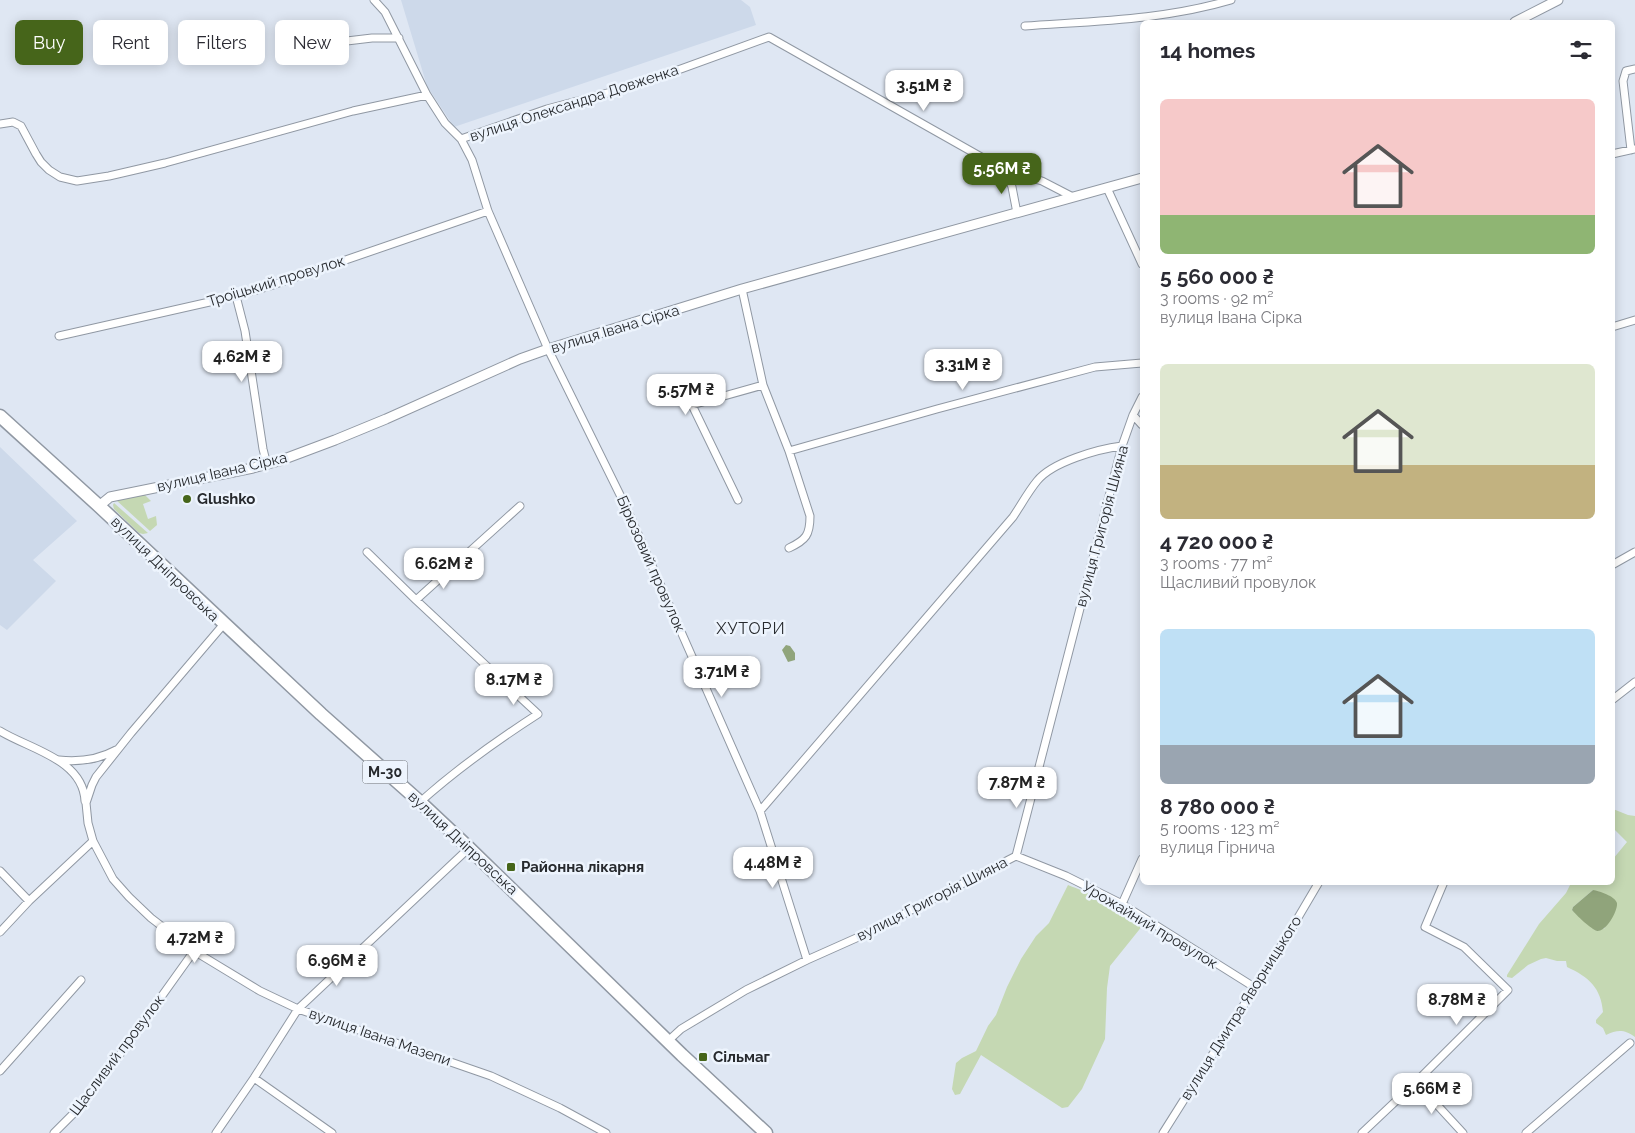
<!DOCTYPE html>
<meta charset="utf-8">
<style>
:root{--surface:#fff;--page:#f2f2f3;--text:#2b2b33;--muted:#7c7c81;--accent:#46651a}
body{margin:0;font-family:Raleway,sans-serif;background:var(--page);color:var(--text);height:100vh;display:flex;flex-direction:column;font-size:19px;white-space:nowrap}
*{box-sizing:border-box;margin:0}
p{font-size:16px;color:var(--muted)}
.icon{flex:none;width:28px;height:28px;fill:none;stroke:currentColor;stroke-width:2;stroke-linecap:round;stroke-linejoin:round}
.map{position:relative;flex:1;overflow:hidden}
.side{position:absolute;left:1140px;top:20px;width:475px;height:865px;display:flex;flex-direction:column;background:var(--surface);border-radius:8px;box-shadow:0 2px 12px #0003}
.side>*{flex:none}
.guide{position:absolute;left:15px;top:20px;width:475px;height:45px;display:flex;gap:10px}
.price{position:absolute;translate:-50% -42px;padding:0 11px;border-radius:10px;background:#fff;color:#222;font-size:16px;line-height:32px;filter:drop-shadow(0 1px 2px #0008)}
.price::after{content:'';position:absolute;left:50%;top:30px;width:15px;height:11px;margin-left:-8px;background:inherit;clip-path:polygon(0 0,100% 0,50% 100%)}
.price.active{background:var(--accent);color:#fff}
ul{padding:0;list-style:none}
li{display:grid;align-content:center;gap:10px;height:265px;padding:0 20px}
li span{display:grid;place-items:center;height:155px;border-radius:8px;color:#555}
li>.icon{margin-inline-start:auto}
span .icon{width:90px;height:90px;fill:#fffc;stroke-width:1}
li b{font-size:21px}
h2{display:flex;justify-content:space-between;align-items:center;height:60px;padding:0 20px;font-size:21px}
.tag{padding:0 18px;border-radius:8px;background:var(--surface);box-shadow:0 2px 12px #0003;font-size:18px;line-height:45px}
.tag.active{background:var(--accent);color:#fff}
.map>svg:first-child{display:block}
</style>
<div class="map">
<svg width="1635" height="1133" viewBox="0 0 1635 1133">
<rect width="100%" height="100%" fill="#dfe7f3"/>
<!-- built -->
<path fill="#cdd9ea" d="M 401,0 L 741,0 L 750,7 L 756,25 L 454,127 L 427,86 Z
M 0,447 L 77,521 L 33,560 L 56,581 L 7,630 L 0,625 Z"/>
<!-- green -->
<path fill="#c5d8b3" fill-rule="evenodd" d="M 144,494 L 151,501 L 143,504 L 148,519 L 156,516 L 157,525 L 150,531 L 116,500 Z
M 114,503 L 148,533 L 143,534 L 139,533 L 114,509 L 113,505 Z
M 1613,809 L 1628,815 L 1635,816 L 1635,1037 C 1624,1029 1617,1030 1606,1035 L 1603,1028 L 1596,1023 L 1596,1020 L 1603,1012 C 1601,988 1589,977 1567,967 L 1566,961 L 1557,961 L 1546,958 L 1541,959 L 1528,965 L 1512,978 L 1507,977 L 1507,975 L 1539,924 L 1566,893 L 1571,883 L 1612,882 L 1613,859 L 1627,842 L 1613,828 ZM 1593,890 L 1605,928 L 1597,931 L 1594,929 L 1572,910 L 1573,907 Z
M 1068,885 C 1085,892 1136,909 1143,925 L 1110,966 L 1107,988 L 1105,1039 L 1082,1089 L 1068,1107 L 1062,1108 L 981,1055 L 960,1094 L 955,1095 L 952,1089 L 956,1063 L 962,1058 L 976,1051 L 988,1026 L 996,1015 L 1007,987 L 1021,959 L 1036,936 L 1049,923 Z"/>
<!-- water -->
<path fill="#90a47b" d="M 786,645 L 790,646 L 795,653 L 795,660 L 788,662 L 782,650 Z
M 1593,890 C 1599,891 1615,896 1617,903 C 1618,911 1606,932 1597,931 C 1591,929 1576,915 1572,910 L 1573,907 Z"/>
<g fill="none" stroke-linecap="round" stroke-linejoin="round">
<!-- minor casing -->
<g stroke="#9098a3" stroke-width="9">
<path id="minor" d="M 374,0 L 385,12 L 427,95
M 1025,26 C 1094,21 1164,20 1231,0
M 330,43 L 372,38 L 399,38
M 0,124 L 13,122 L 21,126 L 36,154 L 41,162 L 49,170 L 60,177 L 77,181 L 109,176 L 165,163 L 353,111 L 427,95 L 445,123 L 461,139 L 547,109 L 634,86 L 769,37 L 1006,171 L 1042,181 L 1073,197
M 461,139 L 472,160 L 488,211 L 548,349 L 627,509 L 760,811 L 1013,517 C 1021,505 1028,492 1037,481 C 1052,462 1098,449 1122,446
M 1631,150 L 1623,81 L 1626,71 L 1635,69
M 1612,154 L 1635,149
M 1006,171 L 1012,187 L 1017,213
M 1107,188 L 1142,264
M 742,289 L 763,385 L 789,451 L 810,516 C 810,535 806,540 789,548
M 236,296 L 245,331 L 263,449 L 267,465
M 1612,327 L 1635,320
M 59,336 L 236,296 L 270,286 L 488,211
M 1133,415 L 1142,425
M 789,451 L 937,409 L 1095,367 L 1142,363
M 738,500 L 692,405 L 763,385
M 367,552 L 416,600 L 520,506
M 1612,565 L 1635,552
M 416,600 L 538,714 C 496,741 457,769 420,802
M 223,625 L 131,733 L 96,777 L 92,785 L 86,803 L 88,823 L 93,841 L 113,879 L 129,897 L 151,918 L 194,951 L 260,991 L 298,1009 L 491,1076 L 560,1108 L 606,1133
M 1612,700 L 1635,682
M 0,731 C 29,749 83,759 85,801
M 59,760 C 79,762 98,760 116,750
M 760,811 L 807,960
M 1016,856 L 1066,876 L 1122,904 L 1254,987
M 0,871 L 29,901
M 1122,904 L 1142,859
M 0,932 L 29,901 L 93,841
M 668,1041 L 681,1029 L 746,990 L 807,960 L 863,935 L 1016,856 L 1122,446 L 1133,415 L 1142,397
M 0,1071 L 81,980
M 254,1078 L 332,1133
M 1416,1082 L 1463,1133
M 54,1133 L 73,1114 L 121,1053 L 194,951
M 216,1133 L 254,1078 L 298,1009 L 469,848
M 1163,1133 L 1286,938 L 1319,882
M 1362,1133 L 1416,1082 L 1508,990 L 1464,947 L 1425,927 L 1444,882
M 1526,1133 L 1630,1043"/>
</g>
<!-- tertiary casing -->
<g stroke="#9098a3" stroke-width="11">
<path id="tertiary" d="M 1515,22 L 1558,0
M 99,506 L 110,497 L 253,468 L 279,461 L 335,440 L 386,419 L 520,359 L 548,349 L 742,289 L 1142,178"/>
</g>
<!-- trunk casing -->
<g stroke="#9098a3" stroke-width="15">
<path id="trunk" d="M 0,416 L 99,506 L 321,714 L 420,802 L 469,848 L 682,1055 L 766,1133"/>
</g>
<!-- minor -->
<use href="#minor" stroke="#fff" stroke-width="7"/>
<!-- tertiary -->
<use href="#tertiary" stroke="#fff" stroke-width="9"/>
<!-- trunk -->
<use href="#trunk" stroke="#fff" stroke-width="12"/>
</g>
<!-- markers -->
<g fill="#46651a" stroke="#edf4fd" stroke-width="2">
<circle cx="187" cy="499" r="5"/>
<rect x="506" y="862" width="10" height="10" rx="2.5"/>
<rect x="698" y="1052" width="10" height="10" rx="2.5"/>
</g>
<g text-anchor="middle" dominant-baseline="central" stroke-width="5" stroke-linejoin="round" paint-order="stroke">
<!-- shield labels -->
<rect fill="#edf4fd" stroke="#62676c" stroke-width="1" x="362.5" y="760.5" width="45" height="23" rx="4"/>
<g font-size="14" font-weight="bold" fill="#272a2e">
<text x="385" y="772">М-30</text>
</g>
<!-- street labels -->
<g font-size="15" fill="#272a2e" stroke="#edf4fd">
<text transform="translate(574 103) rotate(-18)">вулиця Олександра Довженка</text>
<text transform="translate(276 281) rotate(-17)">Троїцький провулок</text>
<text transform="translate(615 329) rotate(-17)">вулиця Івана Сірка</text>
<text transform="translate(222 472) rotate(-13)">вулиця Івана Сірка</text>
<text transform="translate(1102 526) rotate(-75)">вулиця Григорія Шияна</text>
<text transform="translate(651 564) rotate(66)">Бірюзовий провулок</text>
<text transform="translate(165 569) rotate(44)">вулиця Дніпровська</text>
<text transform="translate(463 843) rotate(43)">вулиця Дніпровська</text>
<text transform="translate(932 899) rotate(-27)">вулиця Григорія Шияна</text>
<text transform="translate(1150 925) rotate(31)">Урожайний провулок</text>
<text transform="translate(1241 1008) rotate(-58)">вулиця Дмитра Яворницького</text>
<text transform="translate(380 1037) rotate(19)">вулиця Івана Мазепи</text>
<text transform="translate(117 1055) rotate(-53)">Щасливий провулок</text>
</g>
<!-- poi labels -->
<g font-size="15" font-weight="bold" fill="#272a2e" stroke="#edf4fd" text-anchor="start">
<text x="197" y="499">Glushko</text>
<text x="521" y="867">Районна лікарня</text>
<text x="713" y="1057">Сільмаг</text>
</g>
<!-- neighbourhood labels -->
<g font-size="16" letter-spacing="1" fill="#272a2e" stroke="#edf4fd">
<text x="751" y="628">ХУТОРИ</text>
</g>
</g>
</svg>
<b class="price" style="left:924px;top:112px">3.51M ₴</b>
<b class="price active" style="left:1002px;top:195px">5.56M ₴</b>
<b class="price" style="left:242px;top:383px">4.62M ₴</b>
<b class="price" style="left:963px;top:391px">3.31M ₴</b>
<b class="price" style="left:686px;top:416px">5.57M ₴</b>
<b class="price" style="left:444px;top:590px">6.62M ₴</b>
<b class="price" style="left:722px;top:698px">3.71M ₴</b>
<b class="price" style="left:514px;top:706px">8.17M ₴</b>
<b class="price" style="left:1017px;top:809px">7.87M ₴</b>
<b class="price" style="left:773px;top:889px">4.48M ₴</b>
<b class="price" style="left:195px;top:964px">4.72M ₴</b>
<b class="price" style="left:337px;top:987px">6.96M ₴</b>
<b class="price" style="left:1457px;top:1026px">8.78M ₴</b>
<b class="price" style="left:1432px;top:1115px">5.66M ₴</b>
<div class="guide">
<a class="tag active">Buy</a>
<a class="tag">Rent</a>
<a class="tag">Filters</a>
<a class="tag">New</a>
</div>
<section class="side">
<h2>14 homes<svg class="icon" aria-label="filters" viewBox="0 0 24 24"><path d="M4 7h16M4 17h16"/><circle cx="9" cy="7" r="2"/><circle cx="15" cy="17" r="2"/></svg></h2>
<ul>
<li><span style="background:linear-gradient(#f6c9c9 75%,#8fb573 0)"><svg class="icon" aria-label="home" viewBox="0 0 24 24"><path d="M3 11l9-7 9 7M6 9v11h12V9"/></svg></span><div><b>5 560 000 ₴</b><p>3 rooms · 92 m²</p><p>вулиця Івана Сірка</p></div></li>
<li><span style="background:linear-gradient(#dfe7d0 65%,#c2b280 0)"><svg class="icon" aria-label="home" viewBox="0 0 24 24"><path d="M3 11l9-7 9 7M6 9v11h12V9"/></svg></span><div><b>4 720 000 ₴</b><p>3 rooms · 77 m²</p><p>Щасливий провулок</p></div></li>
<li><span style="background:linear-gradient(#bfe0f5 75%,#9aa5b1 0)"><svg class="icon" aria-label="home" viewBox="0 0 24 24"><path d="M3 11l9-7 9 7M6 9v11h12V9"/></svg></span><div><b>8 780 000 ₴</b><p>5 rooms · 123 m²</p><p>вулиця Гірнича</p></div></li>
</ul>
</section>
</div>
